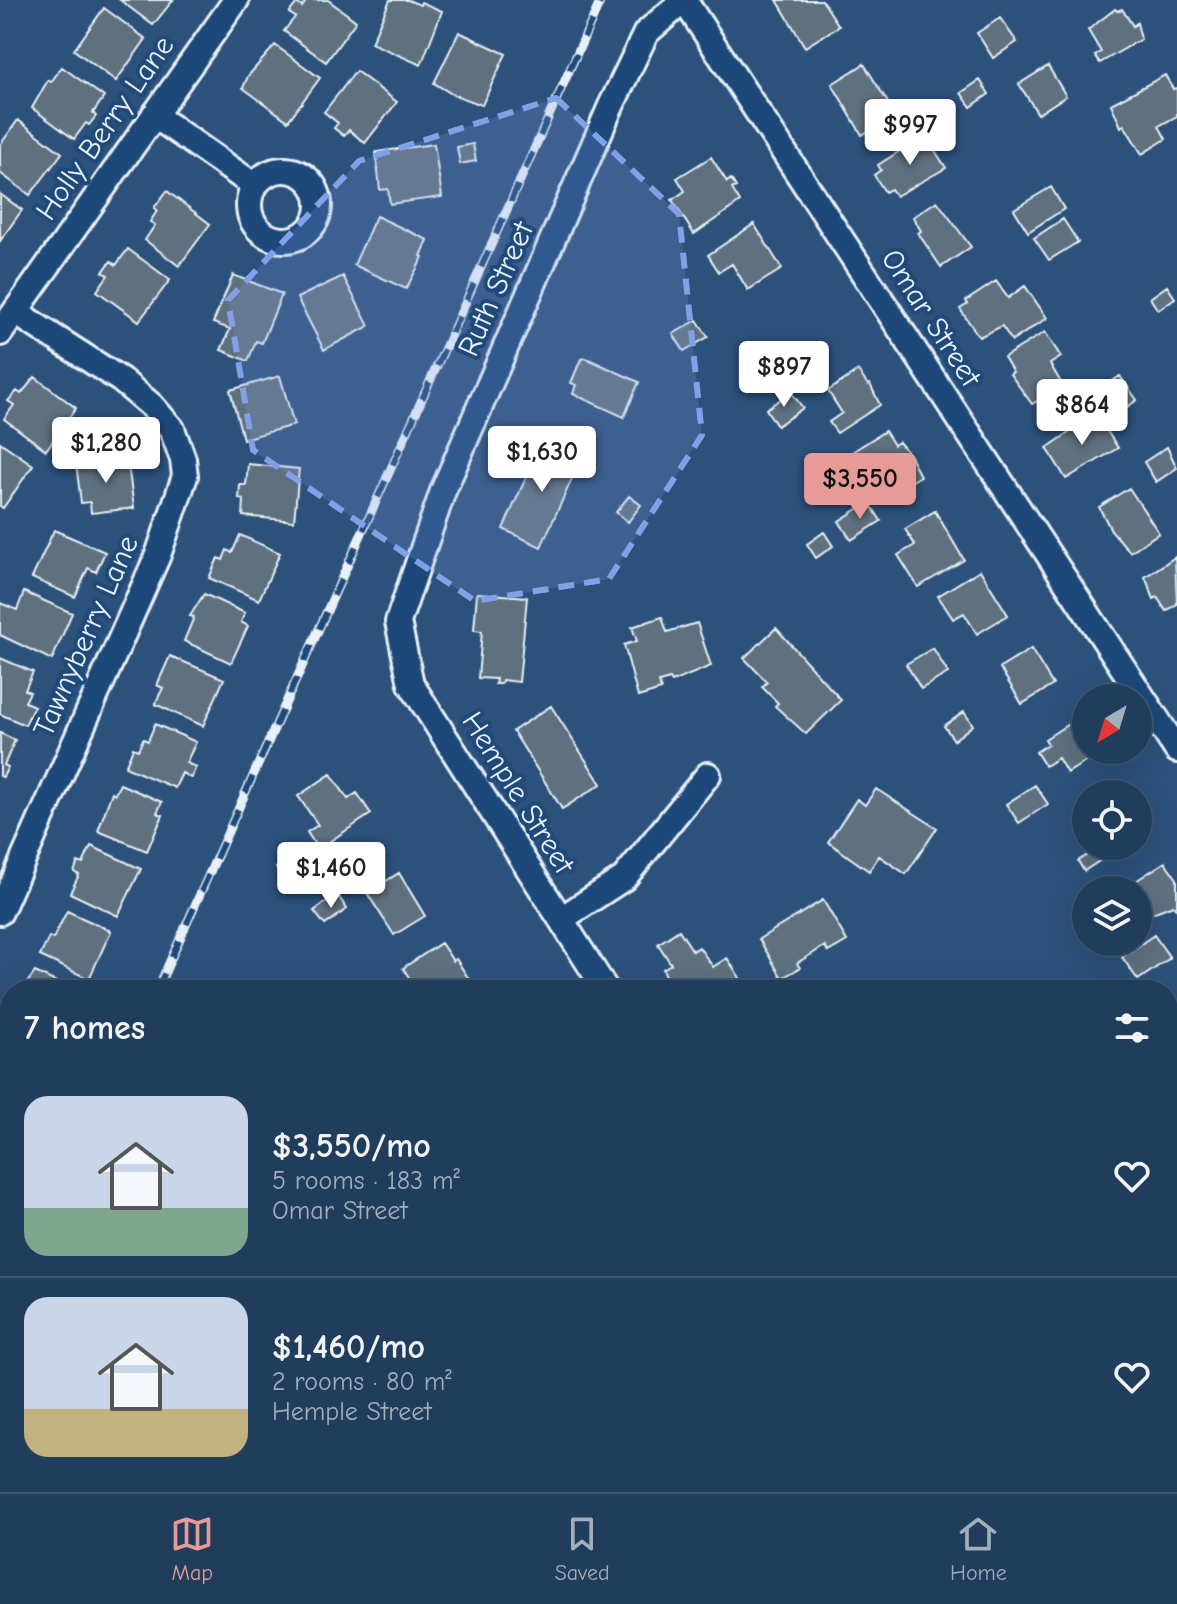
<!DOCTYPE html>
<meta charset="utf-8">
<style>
:root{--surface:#213d5c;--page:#294462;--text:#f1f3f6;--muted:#a2aebb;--line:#3e5672;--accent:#e69b98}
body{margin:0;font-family:"Comic Neue",sans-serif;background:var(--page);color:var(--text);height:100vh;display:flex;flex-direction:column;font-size:30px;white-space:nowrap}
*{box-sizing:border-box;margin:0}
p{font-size:26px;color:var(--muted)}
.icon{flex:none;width:44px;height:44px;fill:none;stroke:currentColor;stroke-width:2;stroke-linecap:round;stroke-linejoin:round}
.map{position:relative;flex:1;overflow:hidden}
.drawer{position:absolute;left:0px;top:980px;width:1178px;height:512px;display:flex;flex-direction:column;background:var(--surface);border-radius:32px 32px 0 0;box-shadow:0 8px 32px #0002,0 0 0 2px var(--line)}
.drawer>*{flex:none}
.needle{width:52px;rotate:218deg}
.controls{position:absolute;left:1072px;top:684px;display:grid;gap:16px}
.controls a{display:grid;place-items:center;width:80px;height:80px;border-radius:50%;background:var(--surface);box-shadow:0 8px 32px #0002,0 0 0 2px var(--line);font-size:40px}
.price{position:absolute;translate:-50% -68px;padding:0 18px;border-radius:8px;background:#fff;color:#222;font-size:26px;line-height:52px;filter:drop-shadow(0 2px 4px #0008)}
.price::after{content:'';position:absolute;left:50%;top:48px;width:24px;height:18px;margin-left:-12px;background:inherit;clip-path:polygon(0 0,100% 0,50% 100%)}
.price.on{background:var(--accent);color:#111}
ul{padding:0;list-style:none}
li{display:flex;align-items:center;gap:24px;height:200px;padding:0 24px}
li+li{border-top:2px solid var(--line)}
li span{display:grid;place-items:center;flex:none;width:224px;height:160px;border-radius:24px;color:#555}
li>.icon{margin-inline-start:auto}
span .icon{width:96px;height:96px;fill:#fffc;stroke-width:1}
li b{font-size:34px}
h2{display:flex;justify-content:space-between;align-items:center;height:96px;padding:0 24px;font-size:34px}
.menu{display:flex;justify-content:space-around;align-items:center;height:112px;border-top:2px solid var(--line);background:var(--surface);font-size:22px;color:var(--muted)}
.menu a{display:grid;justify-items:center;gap:4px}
.menu .on{color:var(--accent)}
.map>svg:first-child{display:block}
</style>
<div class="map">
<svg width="1177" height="1492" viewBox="0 0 1177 1492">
<rect width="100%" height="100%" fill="#2c517b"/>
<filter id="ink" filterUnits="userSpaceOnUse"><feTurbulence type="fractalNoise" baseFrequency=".0125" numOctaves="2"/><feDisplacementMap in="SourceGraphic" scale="16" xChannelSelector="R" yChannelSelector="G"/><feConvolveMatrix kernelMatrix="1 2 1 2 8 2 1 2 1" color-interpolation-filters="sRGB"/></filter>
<g filter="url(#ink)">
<!-- building -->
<path fill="#5e6f7e" stroke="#e8f1f8" stroke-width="2" d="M 120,0 L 173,0 L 153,25 Z
M 307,0 L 328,0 L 356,21 L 326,62 L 284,31 L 295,17 L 289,13 L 297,3 L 302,7 Z
M 390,0 L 408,0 L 420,5 L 421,2 L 442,11 L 421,65 L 371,43 Z
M 777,0 L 822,0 L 839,26 L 805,47 Z
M 104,8 L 146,39 L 116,81 L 74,50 Z
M 1115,9 L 1117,11 L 1122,9 L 1133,26 L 1137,23 L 1141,39 L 1100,63 L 1095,56 L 1101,52 L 1088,30 Z
M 1000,18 L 1017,42 L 993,58 L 977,33 Z
M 459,32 L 506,54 L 482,105 L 452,94 L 434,83 Z
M 275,45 L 320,78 L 288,121 L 243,88 L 248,76 Z
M 864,64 L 895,114 L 862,135 L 832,84 Z
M 1048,66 L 1066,96 L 1038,114 L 1019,84 Z
M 62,67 L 104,97 L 93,113 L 96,116 L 89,125 L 86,123 L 74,139 L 32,108 L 48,80 L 51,82 Z
M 356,71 L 397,102 L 365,143 L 349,130 L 344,136 L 334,128 L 338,123 L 324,112 Z
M 1165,75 L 1173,89 L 1177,88 L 1177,116 L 1159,126 L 1166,139 L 1142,154 L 1124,125 L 1121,127 L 1111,104 Z
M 980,80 L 989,94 L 971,107 L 961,93 Z
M 18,120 L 62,153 L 30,195 L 0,173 L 0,145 Z
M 925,135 L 946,168 L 896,196 L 891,189 L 885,192 L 874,175 L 881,170 L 878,165 Z
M 434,144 L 442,197 L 390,204 L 388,189 L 380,190 L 376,152 Z
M 473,144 L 476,161 L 460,164 L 457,147 Z
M 711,157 L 727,182 L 731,179 L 736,187 L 732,189 L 740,202 L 694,234 L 672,200 L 685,191 L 677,178 Z
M 1051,187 L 1064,209 L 1028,232 L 1014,209 Z
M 167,191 L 210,224 L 179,266 L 145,240 L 155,225 L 150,222 L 157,211 L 154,208 Z
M 0,194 L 22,210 L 0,241 Z
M 937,201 L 971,247 L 941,267 L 918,233 L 921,231 L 913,217 Z
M 376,216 L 428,240 L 421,256 L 423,257 L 406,289 L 354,265 Z
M 1063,219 L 1078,242 L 1049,260 L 1034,238 Z
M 754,224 L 782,269 L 748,290 L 732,264 L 719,272 L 708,255 Z
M 128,249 L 170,280 L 139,321 L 97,291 L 108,275 L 103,272 L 111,261 L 116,265 Z
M 233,275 L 282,294 L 262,343 L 256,341 L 248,361 L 221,350 L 230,329 L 213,323 Z
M 343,276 L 369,326 L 324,350 L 297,298 Z
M 996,281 L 1008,298 L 1025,286 L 1047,318 L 1012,341 L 1002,326 L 979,337 L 960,309 L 968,304 L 966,301 Z
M 1167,286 L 1175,298 L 1158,310 L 1150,298 Z
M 697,320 L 708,337 L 684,351 L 673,334 Z
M 1045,332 L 1061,357 L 1050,364 L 1063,386 L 1032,404 L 1010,374 L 1013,372 L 1004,357 Z
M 586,358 L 639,382 L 624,417 L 573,394 L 576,385 L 571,383 L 581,359 Z
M 858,371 L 868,385 L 870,384 L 880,405 L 837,433 L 829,422 L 842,413 L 828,391 Z
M 280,376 L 294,425 L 243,439 L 230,390 Z
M 1120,376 L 1137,400 L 1113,417 L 1097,392 Z
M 35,377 L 76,408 L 46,450 L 4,419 L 14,405 L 8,401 L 17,391 L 21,394 Z
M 791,392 L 803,408 L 777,426 L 766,409 Z
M 1096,414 L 1118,448 L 1066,479 L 1047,448 Z
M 885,431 L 894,445 L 899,442 L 909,454 L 920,476 L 890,496 L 873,469 L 855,481 L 841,459 Z
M 0,442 L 33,465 L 3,508 L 0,506 Z
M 542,442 L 581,459 L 541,547 L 503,529 Z
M 1167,447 L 1177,468 L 1156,482 L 1144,462 Z
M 127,457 L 134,508 L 91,513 L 90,502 L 81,503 L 76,463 Z
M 248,464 L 299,469 L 294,521 L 243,516 L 244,500 L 239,499 L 240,485 L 246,485 Z
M 1129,488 L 1159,533 L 1130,552 L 1111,530 L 1099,507 Z
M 629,496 L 641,505 L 628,522 L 616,512 Z
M 869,502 L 881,521 L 851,540 L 839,521 Z
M 935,511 L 964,560 L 918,587 L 898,555 L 915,545 L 905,529 Z
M 54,530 L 105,552 L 96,572 L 88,568 L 75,597 L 32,578 Z
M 824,532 L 833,546 L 816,558 L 807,544 Z
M 240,535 L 280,553 L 259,600 L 209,578 L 218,558 L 223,560 L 227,550 L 232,553 Z
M 1175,557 L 1177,604 L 1166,611 L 1157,597 L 1154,599 L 1145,577 Z
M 980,570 L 1008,615 L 977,634 L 964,613 L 953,619 L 938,596 Z
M 24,592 L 72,613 L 52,660 L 0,635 L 0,603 L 17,610 Z
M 477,593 L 527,597 L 519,682 L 502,680 L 501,684 L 495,684 L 496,679 L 478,678 L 482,631 L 474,630 Z
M 204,594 L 245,613 L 241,622 L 248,626 L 231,663 L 184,641 L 194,617 L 190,616 Z
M 662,617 L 667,632 L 697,623 L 711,666 L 672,682 L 670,679 L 659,682 L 661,690 L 638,697 L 624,645 L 637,641 L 632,627 Z
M 776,628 L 841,700 L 806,734 L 775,706 L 778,703 L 762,687 L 767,682 L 744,658 Z
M 933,648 L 948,673 L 921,689 L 906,664 Z
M 1031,649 L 1053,685 L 1022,704 L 1000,668 Z
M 170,656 L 224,679 L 203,726 L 155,704 L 163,688 L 157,685 Z
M 0,658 L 33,672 L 25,690 L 30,692 L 25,702 L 34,706 L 25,725 L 0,714 Z
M 551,706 L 601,784 L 562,809 L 513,731 Z
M 964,712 L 973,725 L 954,740 L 944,726 Z
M 1076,719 L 1086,730 L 1086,750 L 1095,750 L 1098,754 L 1067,773 L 1058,758 L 1045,766 L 1036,752 L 1048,744 L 1045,739 Z
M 155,724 L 196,742 L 186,763 L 196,767 L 191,778 L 182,773 L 175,788 L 125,767 L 133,748 L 138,750 L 143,739 L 148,741 Z
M 0,733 L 15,740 L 4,765 L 8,767 L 3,777 L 0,776 Z
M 331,774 L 348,799 L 357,793 L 371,814 L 318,849 L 307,832 L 318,825 L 298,796 Z
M 120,784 L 162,802 L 157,813 L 163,815 L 147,851 L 98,831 L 112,792 L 115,794 Z
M 1035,785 L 1048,804 L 1019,823 L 1006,804 Z
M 876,789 L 937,828 L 906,874 L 879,856 L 869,871 L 828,842 L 857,799 L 865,805 Z
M 1086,837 L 1086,846 L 1108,846 L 1110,854 L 1084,871 L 1078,861 L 1089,854 L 1081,840 Z
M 91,846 L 141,869 L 118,916 L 70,893 L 79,875 L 74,872 L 78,862 L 83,864 Z
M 292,857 L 300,870 L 285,880 L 276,868 Z
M 1165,862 L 1177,879 L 1177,910 L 1173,905 L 1150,914 L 1138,890 L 1131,884 Z
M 399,873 L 425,916 L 394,935 L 367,893 Z
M 337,894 L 347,909 L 325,925 L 314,911 Z
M 823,900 L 847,941 L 828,952 L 825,946 L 797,963 L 800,968 L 782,978 L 759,939 Z
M 67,911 L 111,931 L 89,979 L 40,956 L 49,937 L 53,939 Z
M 679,930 L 693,951 L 699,947 L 713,967 L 727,958 L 740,978 L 726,987 L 728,990 L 672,990 L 663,969 L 671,964 L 658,944 Z
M 1154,935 L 1170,958 L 1138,980 L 1122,957 Z
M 441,943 L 453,961 L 456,959 L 476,990 L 417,990 L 403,968 Z
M 35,972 L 73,990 L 22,990 Z
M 5,1034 L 10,1036 L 10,1094 L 0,1089 L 0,1074 L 7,1058 L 0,1054 Z
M 1177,1456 L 1177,1492 L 1173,1492 L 1166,1482 L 1168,1462 Z
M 38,1482 L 98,1482 L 99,1492 L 40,1492 Z"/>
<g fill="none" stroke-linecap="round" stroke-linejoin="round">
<!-- minor casing -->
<g stroke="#e8f1f8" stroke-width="30">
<path id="minor" d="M 154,115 L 255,186
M249 205a35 35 0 1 1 70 0a35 35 0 1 1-70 0Z
M 0,333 L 236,0
M 0,912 L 158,555 L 185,476 L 183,459 L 172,429 L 152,406 L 121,380 L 15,312
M 561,919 L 624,878 L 708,775
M 606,990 L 411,684 L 398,622 L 443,491 L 610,108 L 646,33 L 684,0 L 1177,750
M 201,1482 L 202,1492
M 922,1482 L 928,1492"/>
</g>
<!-- minor -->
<use href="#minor" stroke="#1f4a7a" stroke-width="24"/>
<!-- rail casing -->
<g stroke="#e8f1f8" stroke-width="9">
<path id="rail" d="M 157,990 L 601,0
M 0,1340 L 10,1317"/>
</g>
<!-- rail -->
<use href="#rail" stroke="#1f4a7a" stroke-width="6" stroke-dasharray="18" stroke-linecap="butt"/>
</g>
</g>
<!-- marked area -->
<path fill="#82a0e8" fill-opacity="0.2" stroke="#82a0e8" stroke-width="6" stroke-dasharray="16 10" stroke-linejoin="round" d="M 556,98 L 679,214 L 702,435 L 609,579 L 475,601 L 253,450 L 228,300 L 359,161 Z"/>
<g text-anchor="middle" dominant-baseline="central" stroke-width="8" stroke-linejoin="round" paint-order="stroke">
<!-- street labels -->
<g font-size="30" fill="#e8f1f8" stroke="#1f4a7a">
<text transform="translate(105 128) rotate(-55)">Holly Berry Lane</text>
<text transform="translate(496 289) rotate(-66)">Ruth Street</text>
<text transform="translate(931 318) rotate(57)">Omar Street</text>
<text transform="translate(86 636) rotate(-66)">Tawnyberry Lane</text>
<text transform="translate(518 793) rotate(58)">Hemple Street</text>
</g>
</g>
</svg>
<div class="controls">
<a><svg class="needle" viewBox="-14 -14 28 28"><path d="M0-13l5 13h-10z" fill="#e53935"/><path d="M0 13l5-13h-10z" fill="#a2aebb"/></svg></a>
<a><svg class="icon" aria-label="locate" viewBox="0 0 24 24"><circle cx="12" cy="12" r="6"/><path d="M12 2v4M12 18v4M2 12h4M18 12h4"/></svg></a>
<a><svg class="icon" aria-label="layers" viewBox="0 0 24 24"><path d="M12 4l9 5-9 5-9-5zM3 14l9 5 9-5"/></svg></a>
</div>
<b class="price" style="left:910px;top:167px">$997</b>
<b class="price" style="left:784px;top:409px">$897</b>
<b class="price" style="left:1082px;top:447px">$864</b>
<b class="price" style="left:106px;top:485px">$1,280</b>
<b class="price" style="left:542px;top:494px">$1,630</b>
<b class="price on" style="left:860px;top:521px">$3,550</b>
<b class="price" style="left:331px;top:910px">$1,460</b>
<section class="drawer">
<h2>7 homes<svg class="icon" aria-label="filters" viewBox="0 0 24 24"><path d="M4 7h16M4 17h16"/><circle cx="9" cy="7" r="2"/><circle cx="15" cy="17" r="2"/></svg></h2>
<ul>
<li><span style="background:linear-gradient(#c9d6e8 70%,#7fa58c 0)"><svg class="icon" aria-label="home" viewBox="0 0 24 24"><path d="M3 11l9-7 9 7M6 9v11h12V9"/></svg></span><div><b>$3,550/mo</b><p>5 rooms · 183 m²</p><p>Omar Street</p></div><svg class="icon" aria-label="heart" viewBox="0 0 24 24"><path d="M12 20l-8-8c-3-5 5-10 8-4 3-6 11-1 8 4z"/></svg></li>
<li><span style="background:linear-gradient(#c9d6e8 70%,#c2b280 0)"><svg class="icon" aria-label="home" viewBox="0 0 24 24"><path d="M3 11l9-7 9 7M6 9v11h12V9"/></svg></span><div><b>$1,460/mo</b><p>2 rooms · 80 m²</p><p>Hemple Street</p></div><svg class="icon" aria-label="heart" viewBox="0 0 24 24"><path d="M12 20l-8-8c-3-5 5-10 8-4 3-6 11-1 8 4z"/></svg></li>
</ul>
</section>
</div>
<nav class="menu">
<a class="on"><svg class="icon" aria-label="map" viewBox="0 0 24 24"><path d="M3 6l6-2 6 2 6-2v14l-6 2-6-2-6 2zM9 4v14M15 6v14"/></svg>Map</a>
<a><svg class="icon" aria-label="saved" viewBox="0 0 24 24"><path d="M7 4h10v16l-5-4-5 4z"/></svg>Saved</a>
<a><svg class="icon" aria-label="home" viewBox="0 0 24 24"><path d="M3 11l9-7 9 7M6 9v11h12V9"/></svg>Home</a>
</nav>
